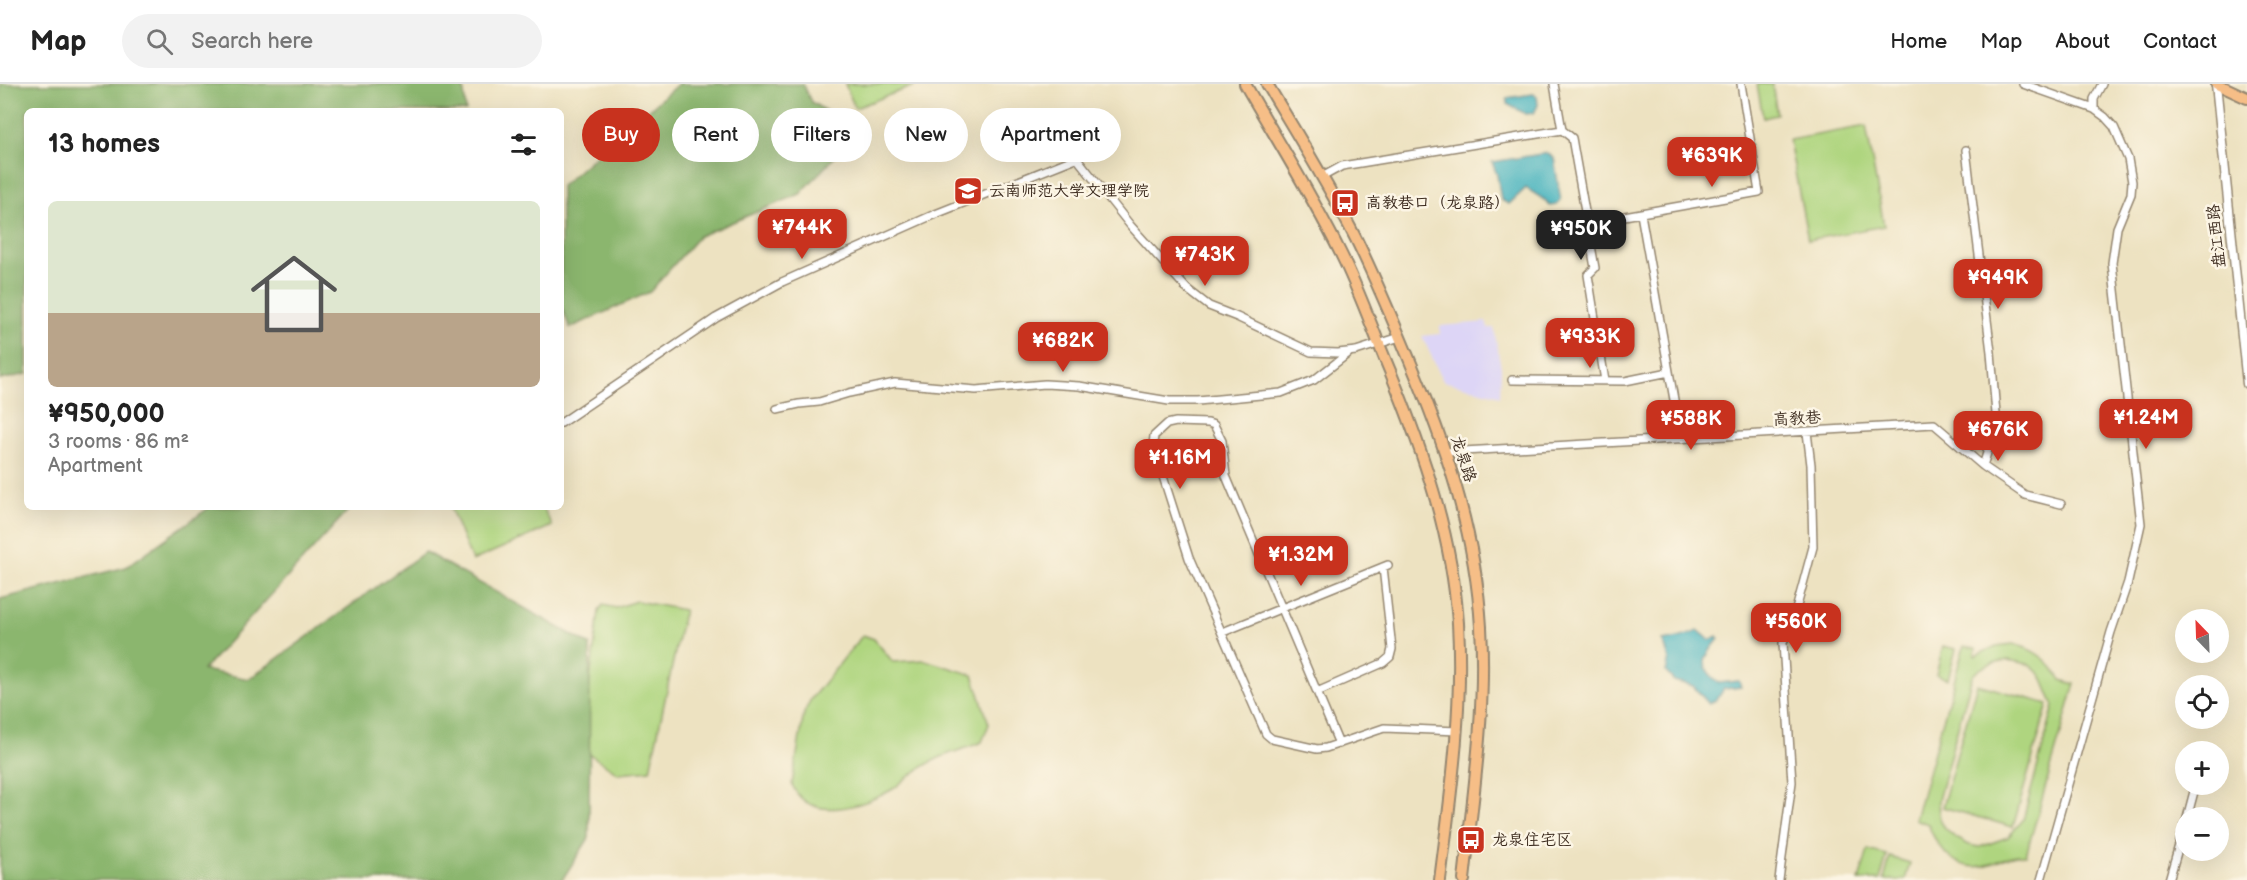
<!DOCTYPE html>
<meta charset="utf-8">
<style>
:root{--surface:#fff;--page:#f2f2f2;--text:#222;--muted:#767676;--line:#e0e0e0;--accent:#c8321e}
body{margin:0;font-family:"Balsamiq Sans","LXGW WenKai TC",sans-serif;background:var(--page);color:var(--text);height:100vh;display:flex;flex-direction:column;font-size:22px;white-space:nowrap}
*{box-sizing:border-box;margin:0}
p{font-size:20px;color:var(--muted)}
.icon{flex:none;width:33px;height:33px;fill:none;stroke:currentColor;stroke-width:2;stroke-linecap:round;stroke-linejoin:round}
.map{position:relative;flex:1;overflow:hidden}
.panel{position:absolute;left:24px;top:24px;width:540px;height:402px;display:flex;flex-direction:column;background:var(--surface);border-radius:9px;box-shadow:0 6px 24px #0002}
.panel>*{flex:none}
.guide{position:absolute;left:582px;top:24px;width:570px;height:54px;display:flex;gap:12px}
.needle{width:39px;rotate:337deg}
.tools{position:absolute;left:2175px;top:525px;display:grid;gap:12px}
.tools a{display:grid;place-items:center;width:54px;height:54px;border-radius:50%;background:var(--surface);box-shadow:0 6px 24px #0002;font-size:30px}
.price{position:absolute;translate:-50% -51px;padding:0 14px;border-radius:12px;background:var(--accent);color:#fff;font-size:20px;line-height:39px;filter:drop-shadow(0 2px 3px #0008)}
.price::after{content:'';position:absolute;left:50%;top:36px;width:18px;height:14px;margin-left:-9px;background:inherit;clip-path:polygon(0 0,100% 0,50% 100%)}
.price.current{background:#222;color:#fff}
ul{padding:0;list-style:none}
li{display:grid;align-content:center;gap:12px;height:318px;padding:0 24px}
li+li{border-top:2px solid var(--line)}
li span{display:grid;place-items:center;height:186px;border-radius:9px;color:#555}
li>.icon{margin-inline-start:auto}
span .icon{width:108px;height:108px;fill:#fffc;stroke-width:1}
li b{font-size:26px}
h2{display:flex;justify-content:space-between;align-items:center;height:72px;padding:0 24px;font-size:26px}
.pill{padding:0 21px;border-radius:27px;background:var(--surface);box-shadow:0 6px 24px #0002;font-size:21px;line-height:54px}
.pill.current{background:var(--accent);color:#fff}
header{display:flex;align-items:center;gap:36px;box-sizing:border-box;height:84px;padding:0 30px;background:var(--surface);border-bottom:2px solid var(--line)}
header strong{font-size:28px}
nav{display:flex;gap:33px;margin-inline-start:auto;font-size:21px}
.search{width:420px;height:54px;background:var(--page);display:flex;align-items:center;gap:15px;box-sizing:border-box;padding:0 21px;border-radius:33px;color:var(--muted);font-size:22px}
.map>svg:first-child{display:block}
</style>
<header>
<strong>Map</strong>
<div class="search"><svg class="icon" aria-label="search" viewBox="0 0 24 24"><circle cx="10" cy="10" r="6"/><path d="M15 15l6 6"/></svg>Search here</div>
<nav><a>Home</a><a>Map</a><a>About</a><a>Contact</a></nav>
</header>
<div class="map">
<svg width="2247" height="796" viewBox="0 0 2247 796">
<rect width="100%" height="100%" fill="#fcf5e5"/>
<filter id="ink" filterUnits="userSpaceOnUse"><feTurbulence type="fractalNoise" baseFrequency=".0167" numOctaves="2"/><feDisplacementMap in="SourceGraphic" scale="12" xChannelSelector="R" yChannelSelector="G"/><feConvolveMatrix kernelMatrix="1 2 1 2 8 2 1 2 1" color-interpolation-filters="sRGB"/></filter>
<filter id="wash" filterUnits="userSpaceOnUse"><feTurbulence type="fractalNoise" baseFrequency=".008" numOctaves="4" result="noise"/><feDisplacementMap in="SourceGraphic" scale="24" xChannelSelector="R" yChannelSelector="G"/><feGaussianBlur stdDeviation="1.35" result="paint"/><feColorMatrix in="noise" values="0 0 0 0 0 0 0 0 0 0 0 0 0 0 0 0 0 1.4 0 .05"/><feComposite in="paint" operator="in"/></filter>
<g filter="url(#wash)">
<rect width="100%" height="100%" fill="#ede2c1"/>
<!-- built -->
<path fill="#ddd5f6" d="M 1486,238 L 1488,244 L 1494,244 L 1501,284 L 1500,312 L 1443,297 L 1422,252 L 1440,250 L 1440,242 Z"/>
<!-- green -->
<path fill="#afd57f" stroke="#75804e" stroke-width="1.5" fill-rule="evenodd" d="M 845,0 L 919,0 L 855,24 Z
M 1757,0 L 1772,0 L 1777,31 L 1763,34 Z
M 1866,42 L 1884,142 L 1808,156 L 1789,56 Z
M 450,423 L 543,423 L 552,442 L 472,477 Z
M 636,517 L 684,526 L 650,686 L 618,689 L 588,669 L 582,656 L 599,527 L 603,521 L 616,524 Z
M 863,551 L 874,555 L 893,578 L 925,576 L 973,591 L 989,640 L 982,658 C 968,664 952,668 939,674 C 928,679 916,687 907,694 C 902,697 898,702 893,705 C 865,722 808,741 792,700 L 804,629 L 811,615 Z
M 2013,560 C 2035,565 2050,576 2061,596 L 2075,600 L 2026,771 C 2012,769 2004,776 1991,780 C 1959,791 1938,767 1928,740 L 1915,735 L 1964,562 L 1976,564 L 1975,572 L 1996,562 ZM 2008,576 L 2028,580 L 2041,591 L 2054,622 L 2023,736 L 2008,753 L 1980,763 L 1969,761 L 1956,754 L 1944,744 L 1939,732 L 1938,716 L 1972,592 C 1983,581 1993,578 2008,576 Z
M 1943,562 L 1956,565 L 1948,595 L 1936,591 Z
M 1977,600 L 2048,620 L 2013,743 L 1942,723 Z
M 1868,766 L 1887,771 L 1880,796 L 1859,796 Z
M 1890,773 L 1910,779 L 1905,796 L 1884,796 Z"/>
<!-- forest -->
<path fill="#8bb66e" stroke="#637046" stroke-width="1.5" d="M 0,0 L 463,0 L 466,27 L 27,27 L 27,290 L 0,296 Z
M 678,0 L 803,0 L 811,18 L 839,35 L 840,67 L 800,110 L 699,152 L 650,208 L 570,244 L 561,222 L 561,102 Z
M 210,423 L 351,423 L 203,586 L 249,595 L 425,468 L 590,561 L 589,754 L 562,796 L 0,796 L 0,515 L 126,483 Z"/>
<!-- water -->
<path fill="#44b2be" stroke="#406e6e" stroke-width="1.5" d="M 1533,10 L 1537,12 L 1538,21 L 1534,29 L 1526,30 L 1507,20 L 1507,14 Z
M 1547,69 L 1554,74 L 1561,117 L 1557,121 L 1550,122 L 1545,116 L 1526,104 L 1509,120 L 1501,116 L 1497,91 L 1492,78 Z
M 1698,546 L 1710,556 L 1717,552 L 1719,555 C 1703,574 1698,582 1719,599 L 1739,597 L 1741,603 L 1724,605 L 1717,615 L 1709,620 L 1693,602 L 1674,597 L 1666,588 L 1669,574 L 1663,557 C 1670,556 1690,552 1698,546 Z"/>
</g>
<g filter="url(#ink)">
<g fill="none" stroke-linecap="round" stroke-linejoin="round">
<!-- minor casing -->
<g stroke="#948670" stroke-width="10">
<path id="minor" d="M 1554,0 L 1562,46 L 1572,54 L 1595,184 L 1588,191 L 1605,297
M 2023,0 L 2094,25 L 2105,33 L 2114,43 L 2128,75 L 2132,98 L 2131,110 L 2117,144 L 2112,179 L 2141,440 L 2128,498 L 2111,548 L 2041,796
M 2094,25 L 2094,15 L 2102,0
M 1061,54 L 1130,141 L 1187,205 L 1209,222 L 1237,233 L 1311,268 L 1338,269 L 1356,267 L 1400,253
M 1966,66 L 1991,268 L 1996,330 L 1990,359 L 1983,382
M 1322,93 L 1342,82 L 1562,46
M 1641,130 L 1681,355
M 1585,139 L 1759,108 L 1741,0
M 1512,296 L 1625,297 L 1669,288
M 777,325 L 799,320 L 819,318 L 849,309 L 895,299 L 976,306 L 1045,300 L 1079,302 L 1169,317 L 1198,317 L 1281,309 L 1314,296 L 1350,268
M 561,339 L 716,234 L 782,198 L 933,131 L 1076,74
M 1446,368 L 1934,340 L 1983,382 L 2025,411 L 2061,420
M 1223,548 L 1388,481
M 1317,608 L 1383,579 L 1390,573 L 1392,565 L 1383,483
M 1339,660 L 1226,392 L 1222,357 L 1214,341 L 1208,339 L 1176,338 L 1167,340 L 1154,352 L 1153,361 L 1189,474 L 1266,650 L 1272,655 L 1317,665 L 1326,664 L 1384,644 L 1458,647
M 2187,734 L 2196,700
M 1779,796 L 1792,698 L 1783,559 L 1797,522 L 1813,463 L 1811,381 L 1807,348
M 2169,796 L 2186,737"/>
</g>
<!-- tertiary casing -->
<g stroke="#948670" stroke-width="11">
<path id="tertiary" d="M 2216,0 L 2247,300"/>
</g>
<!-- primary casing -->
<g stroke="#948670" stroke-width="14">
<path id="primary" d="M 1245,0 C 1277,56 1312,111 1341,170 C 1360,208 1373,247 1390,287 C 1423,368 1452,450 1458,539 C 1463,626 1451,710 1440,796
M 1267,0 C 1298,52 1330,103 1357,157 C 1379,202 1398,248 1417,294 C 1450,374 1476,456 1481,543 C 1486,628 1473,712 1464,796
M 2217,0 L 2247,14"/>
</g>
<!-- minor -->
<use href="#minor" stroke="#fff" stroke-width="7"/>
<!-- tertiary -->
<use href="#tertiary" stroke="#fff" stroke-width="8"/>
<!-- primary -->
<use href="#primary" stroke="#f6be87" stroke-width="10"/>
</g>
</g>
<!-- icons -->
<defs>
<g id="school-square" transform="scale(1.5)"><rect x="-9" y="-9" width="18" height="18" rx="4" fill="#c8321e" stroke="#fcf5e5"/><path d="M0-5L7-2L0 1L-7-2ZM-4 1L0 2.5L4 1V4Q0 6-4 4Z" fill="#fff"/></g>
<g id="bus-square" transform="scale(1.5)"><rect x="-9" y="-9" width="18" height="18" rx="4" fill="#c8321e" stroke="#fcf5e5"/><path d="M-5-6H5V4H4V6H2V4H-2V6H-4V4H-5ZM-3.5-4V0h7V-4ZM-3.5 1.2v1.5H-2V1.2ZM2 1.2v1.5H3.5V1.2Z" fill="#fff"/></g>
</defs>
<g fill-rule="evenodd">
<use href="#school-square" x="968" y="107"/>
<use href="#bus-square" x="1345" y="119"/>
<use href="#bus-square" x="1471" y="756"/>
</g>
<g text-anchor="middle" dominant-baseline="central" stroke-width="5" stroke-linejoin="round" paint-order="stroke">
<!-- poi labels -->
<g font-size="16" fill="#3b2a1e" stroke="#fcf5e5" text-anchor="start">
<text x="989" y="107">云南师范大学文理学院</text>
<text x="1366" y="119">高教巷口（龙泉路）</text>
<text x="1492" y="756">龙泉住宅区</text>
</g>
<!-- street labels -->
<g font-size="16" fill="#3b2a1e" stroke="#fcf5e5">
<text transform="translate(2217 152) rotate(-96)">盘江西路</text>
<text transform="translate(1797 335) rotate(-3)">高教巷</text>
<text transform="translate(1463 375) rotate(72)">龙泉路</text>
</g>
</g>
</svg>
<div class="tools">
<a><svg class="needle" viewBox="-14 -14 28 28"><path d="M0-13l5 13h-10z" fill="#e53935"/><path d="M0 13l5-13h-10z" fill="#767676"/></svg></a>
<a><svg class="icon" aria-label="locate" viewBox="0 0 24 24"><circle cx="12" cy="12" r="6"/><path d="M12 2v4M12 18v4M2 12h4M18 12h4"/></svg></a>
<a>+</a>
<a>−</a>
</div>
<b class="price" style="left:1712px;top:104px">¥639K</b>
<b class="price" style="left:802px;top:176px">¥744K</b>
<b class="price current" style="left:1581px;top:177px">¥950K</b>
<b class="price" style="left:1205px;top:203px">¥743K</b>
<b class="price" style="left:1998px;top:226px">¥949K</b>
<b class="price" style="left:1590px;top:285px">¥933K</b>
<b class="price" style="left:1063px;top:289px">¥682K</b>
<b class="price" style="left:2146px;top:366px">¥1.24M</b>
<b class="price" style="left:1691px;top:367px">¥588K</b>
<b class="price" style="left:1998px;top:378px">¥676K</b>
<b class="price" style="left:1180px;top:406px">¥1.16M</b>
<b class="price" style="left:1301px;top:503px">¥1.32M</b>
<b class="price" style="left:1796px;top:570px">¥560K</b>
<div class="guide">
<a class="pill current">Buy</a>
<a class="pill">Rent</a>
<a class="pill">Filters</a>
<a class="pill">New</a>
<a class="pill">Apartment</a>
</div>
<section class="panel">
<h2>13 homes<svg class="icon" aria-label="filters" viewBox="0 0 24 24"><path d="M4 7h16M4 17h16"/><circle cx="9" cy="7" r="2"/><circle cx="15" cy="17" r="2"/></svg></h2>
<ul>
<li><span style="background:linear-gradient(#dfe7d0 60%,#b9a48a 0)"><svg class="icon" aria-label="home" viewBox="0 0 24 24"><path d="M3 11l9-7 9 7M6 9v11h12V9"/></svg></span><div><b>¥950,000</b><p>3 rooms · 86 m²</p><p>Apartment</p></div></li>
</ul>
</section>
</div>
